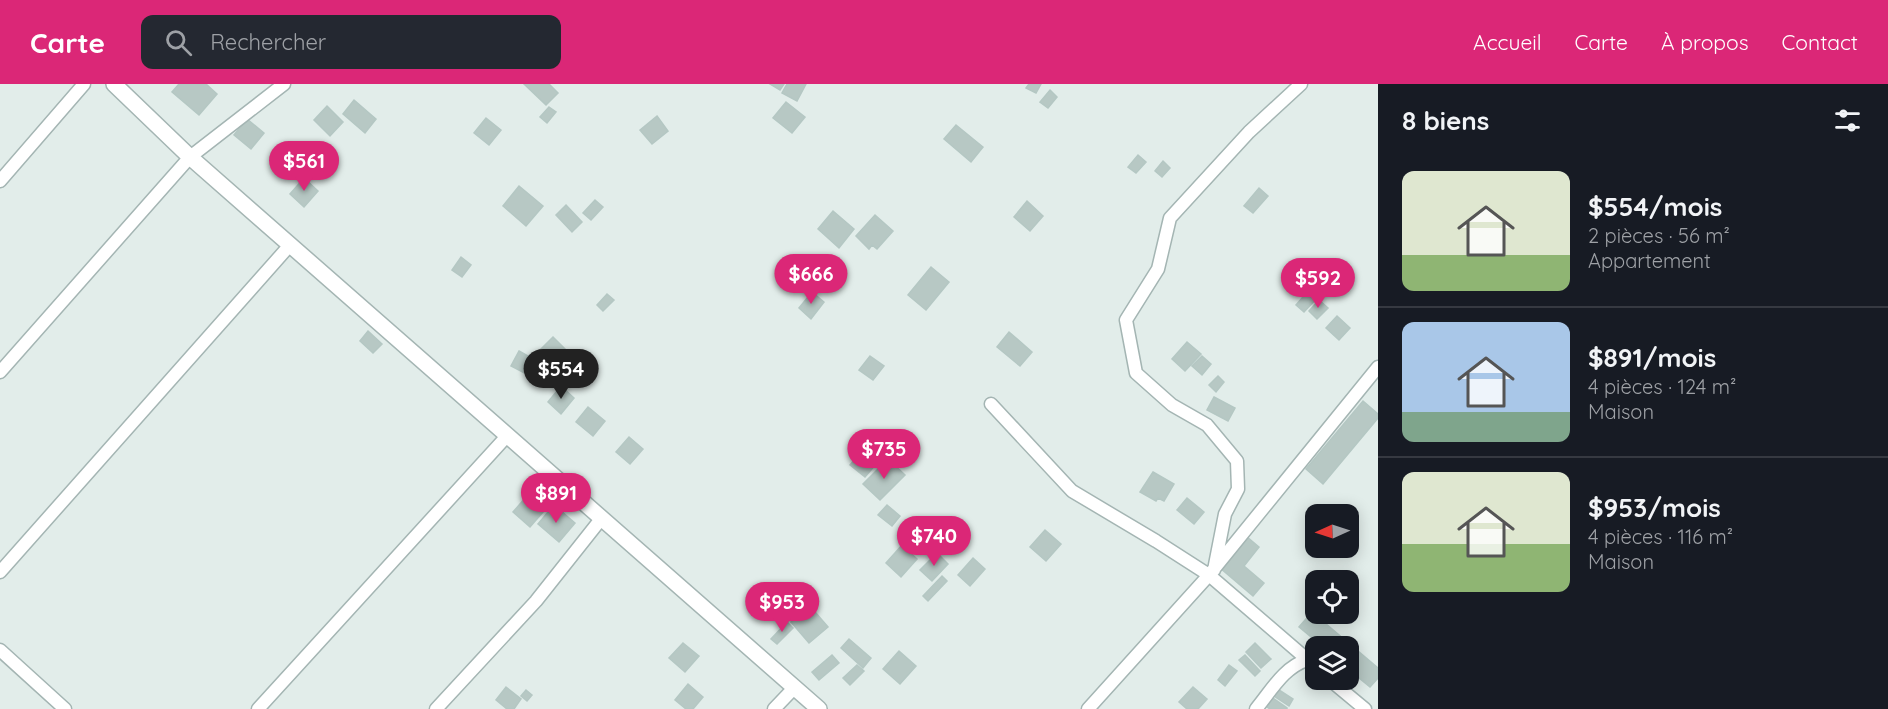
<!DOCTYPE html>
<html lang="fr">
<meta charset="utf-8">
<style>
:root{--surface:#171b24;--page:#242831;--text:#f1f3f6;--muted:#9ea1a6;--line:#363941;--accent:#db2777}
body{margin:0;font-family:Quicksand,sans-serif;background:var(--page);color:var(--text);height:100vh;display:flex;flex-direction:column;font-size:22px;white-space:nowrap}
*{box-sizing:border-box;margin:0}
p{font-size:20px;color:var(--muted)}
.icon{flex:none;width:33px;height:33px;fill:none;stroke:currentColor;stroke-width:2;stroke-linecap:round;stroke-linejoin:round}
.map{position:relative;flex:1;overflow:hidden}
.details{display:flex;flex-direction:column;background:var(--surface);width:510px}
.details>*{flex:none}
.needle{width:39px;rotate:267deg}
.buttons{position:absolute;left:1305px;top:420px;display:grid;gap:12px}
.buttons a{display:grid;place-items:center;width:54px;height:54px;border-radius:12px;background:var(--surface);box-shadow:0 3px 15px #0003;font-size:30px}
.price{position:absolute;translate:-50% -51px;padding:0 14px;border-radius:21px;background:var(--accent);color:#fff;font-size:20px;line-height:39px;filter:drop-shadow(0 2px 3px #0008)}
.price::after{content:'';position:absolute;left:50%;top:36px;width:18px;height:14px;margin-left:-9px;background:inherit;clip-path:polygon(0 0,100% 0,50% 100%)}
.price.active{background:#222;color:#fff}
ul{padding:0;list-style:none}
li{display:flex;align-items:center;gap:18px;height:150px;padding:0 24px}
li+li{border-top:2px solid var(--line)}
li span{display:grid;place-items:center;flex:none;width:168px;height:120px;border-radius:12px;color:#555}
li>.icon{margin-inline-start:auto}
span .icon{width:72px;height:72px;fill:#fffc;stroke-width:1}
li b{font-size:26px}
h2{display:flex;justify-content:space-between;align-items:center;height:72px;padding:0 24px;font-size:26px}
header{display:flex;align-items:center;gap:36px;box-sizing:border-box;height:84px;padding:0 30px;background:var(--accent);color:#fff}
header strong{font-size:28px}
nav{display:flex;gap:33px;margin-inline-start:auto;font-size:21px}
.search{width:420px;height:54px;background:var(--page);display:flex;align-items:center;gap:15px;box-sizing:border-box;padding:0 21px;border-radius:12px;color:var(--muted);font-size:22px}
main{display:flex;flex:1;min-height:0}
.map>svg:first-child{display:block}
</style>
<header>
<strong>Carte</strong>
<div class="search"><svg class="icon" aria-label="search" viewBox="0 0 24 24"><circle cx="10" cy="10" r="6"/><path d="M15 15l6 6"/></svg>Rechercher</div>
<nav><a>Accueil</a><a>Carte</a><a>À propos</a><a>Contact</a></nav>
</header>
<main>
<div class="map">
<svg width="1378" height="625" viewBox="0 0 1378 625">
<rect width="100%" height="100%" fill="#e2edea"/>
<!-- building -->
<path fill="#b7c8c4" stroke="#b4c7c3" stroke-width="1.5" d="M 179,0 L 206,0 L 217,10 L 199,31 L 172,8 Z
M 524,0 L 549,0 L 558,9 L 546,21 Z
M 770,0 L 784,0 L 780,6 Z
M 787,0 L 806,0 L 797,17 L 782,9 Z
M 1029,0 L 1041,0 L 1036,9 L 1026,4 Z
M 1050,6 L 1057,13 L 1048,24 L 1040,18 Z
M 354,16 L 376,35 L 365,49 L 343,30 Z
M 786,18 L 805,33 L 792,49 L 773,34 Z
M 327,22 L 343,38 L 330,52 L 314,36 Z
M 549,23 L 556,28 L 547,39 L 540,33 Z
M 657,32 L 668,47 L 652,60 L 640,46 Z
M 486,34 L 501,46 L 489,61 L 474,49 Z
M 247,35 L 264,49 L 251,65 L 234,51 Z
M 956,41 L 983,63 L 971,78 L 944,55 Z
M 1138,71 L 1146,78 L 1136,89 L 1128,83 Z
M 1163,77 L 1170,84 L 1162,93 L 1155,87 Z
M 304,94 L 318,107 L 304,123 L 290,110 Z
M 519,102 L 543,122 L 526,142 L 503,122 Z
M 1259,104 L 1268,112 L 1253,129 L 1244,122 Z
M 595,116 L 603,123 L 591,136 L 583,129 Z
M 1027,117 L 1043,132 L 1030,147 L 1014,133 Z
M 566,121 L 582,138 L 572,148 L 556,131 Z
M 833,127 L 854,145 L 839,164 L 818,145 Z
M 875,131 L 893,147 L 877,165 L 872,161 L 869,165 L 856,152 Z
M 461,173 L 471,181 L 462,193 L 452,186 Z
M 931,183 L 949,198 L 926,226 L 908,211 Z
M 1309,206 L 1317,214 L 1304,228 L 1296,221 Z
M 812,208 L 824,218 L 811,235 L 799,224 Z
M 607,210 L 614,216 L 603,227 L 597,221 Z
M 1319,216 L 1328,224 L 1317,235 L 1309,227 Z
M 1337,232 L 1350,244 L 1339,256 L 1326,244 Z
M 368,247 L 382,260 L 373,269 L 360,257 Z
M 1009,248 L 1032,268 L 1020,282 L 997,263 Z
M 553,253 L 567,267 L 551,284 L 536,270 Z
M 1187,258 L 1201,270 L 1185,287 L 1172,275 Z
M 519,267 L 544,281 L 536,295 L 511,282 Z
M 870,272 L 884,282 L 873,296 L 859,286 Z
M 1202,272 L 1211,280 L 1202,291 L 1192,282 Z
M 1218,292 L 1224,298 L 1216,308 L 1209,301 Z
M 561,302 L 574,314 L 561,330 L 548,318 Z
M 1214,313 L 1235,324 L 1228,337 L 1207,326 Z
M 1363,317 L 1378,330 L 1378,334 L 1323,400 L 1306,385 Z
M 588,323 L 605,337 L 593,352 L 576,338 Z
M 629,353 L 643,365 L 630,380 L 616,368 Z
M 863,366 L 877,379 L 865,393 L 850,381 Z
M 888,375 L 905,391 L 880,416 L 863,400 Z
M 1153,388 L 1174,400 L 1164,417 L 1158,414 L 1156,417 L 1140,408 Z
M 526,413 L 543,428 L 530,443 L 513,428 Z
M 1187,414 L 1204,428 L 1194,440 L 1177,426 Z
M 554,421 L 575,439 L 559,458 L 538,440 Z
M 887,421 L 900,432 L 892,442 L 878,431 Z
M 1045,446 L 1061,460 L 1046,477 L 1030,463 Z
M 1246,452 L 1259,463 L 1244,482 L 1264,499 L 1253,512 L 1220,484 Z
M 902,461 L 917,475 L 901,493 L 886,479 Z
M 937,469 L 948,480 L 932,497 L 920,486 Z
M 973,474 L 985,485 L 970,502 L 958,491 Z
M 942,492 L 947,497 L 928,517 L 923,512 Z
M 809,521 L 828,543 L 809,559 L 791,538 Z
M 1312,528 L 1378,584 L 1378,594 L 1370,603 L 1348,585 L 1348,562 L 1322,562 L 1299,543 Z
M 787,538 L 793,544 L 777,560 L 771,555 Z
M 849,555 L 871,574 L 863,584 L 841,564 Z
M 683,559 L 699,572 L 685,588 L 669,574 Z
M 1255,559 L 1271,575 L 1261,584 L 1246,568 Z
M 899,567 L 916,582 L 900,600 L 883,585 Z
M 832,571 L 839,579 L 819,596 L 812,588 Z
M 1245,571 L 1260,587 L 1255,592 L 1239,576 Z
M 857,581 L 864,587 L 850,601 L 843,594 Z
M 1229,581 L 1237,587 L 1225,602 L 1218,596 Z
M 688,600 L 703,613 L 693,625 L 686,625 L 675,616 Z
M 506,603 L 521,615 L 514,625 L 507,625 L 496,616 Z
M 1193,603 L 1207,615 L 1198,625 L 1187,625 L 1179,618 Z
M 526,606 L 532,611 L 527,617 L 521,612 Z
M 1279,606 L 1293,615 L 1289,622 L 1274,612 Z
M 1273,614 L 1287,624 L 1287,625 L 1270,625 L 1267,623 Z"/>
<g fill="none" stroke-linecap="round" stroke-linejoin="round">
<!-- minor casing -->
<g stroke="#a4b5b3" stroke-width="15">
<path id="minor" d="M 0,97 L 84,0
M 0,288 L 190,73 L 284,0
M 991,320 L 1072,407 L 1156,457 L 1209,491 L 1316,583
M 1214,486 L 1225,430 L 1238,405 L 1237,377 L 1207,341 L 1172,321 L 1136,289 L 1126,236 L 1158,185 L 1170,134 L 1249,48 L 1301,0
M 0,488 L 290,161
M 0,566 L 65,625
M 1330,596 L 1365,625
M 258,625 L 507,352
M 436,625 L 536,517 L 601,435
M 774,625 L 795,603
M 1088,625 L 1209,491 L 1378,283
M 1256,625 C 1271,607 1284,583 1307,576"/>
</g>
<!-- tertiary casing -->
<g stroke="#a4b5b3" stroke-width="18">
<path id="tertiary" d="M 114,0 L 190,73 L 819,625"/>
</g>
<!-- minor -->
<use href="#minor" stroke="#fff" stroke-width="12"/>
<!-- tertiary -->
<use href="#tertiary" stroke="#fff" stroke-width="15"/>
</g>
</svg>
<div class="buttons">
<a><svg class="needle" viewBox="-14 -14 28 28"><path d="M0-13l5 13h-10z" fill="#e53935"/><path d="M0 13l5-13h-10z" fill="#9ea1a6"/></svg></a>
<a><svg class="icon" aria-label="locate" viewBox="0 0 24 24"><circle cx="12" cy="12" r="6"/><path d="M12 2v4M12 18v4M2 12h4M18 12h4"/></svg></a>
<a><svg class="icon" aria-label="layers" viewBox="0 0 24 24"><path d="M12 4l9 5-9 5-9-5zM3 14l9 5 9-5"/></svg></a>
</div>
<b class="price" style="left:304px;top:108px">$561</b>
<b class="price" style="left:811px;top:221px">$666</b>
<b class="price" style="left:1318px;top:225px">$592</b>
<b class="price active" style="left:561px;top:316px">$554</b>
<b class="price" style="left:884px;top:396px">$735</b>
<b class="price" style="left:556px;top:440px">$891</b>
<b class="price" style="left:934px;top:483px">$740</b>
<b class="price" style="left:782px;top:549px">$953</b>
</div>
<section class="details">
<h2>8 biens<svg class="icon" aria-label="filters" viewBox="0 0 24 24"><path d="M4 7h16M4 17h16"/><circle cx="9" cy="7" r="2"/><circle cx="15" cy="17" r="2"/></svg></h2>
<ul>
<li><span style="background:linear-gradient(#dfe7d0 70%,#8fb573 0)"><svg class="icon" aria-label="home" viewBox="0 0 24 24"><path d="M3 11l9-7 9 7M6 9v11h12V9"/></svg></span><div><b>$554/mois</b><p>2 pièces · 56 m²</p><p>Appartement</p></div></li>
<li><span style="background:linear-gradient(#a9c7e8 75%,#7fa58c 0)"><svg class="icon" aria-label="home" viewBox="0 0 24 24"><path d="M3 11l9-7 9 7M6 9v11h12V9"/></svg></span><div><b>$891/mois</b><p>4 pièces · 124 m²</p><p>Maison</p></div></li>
<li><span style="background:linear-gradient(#dfe7d0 60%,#8fb573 0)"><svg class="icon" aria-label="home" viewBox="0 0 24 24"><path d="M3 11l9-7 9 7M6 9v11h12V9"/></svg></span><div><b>$953/mois</b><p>4 pièces · 116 m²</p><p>Maison</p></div></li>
</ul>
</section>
</main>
